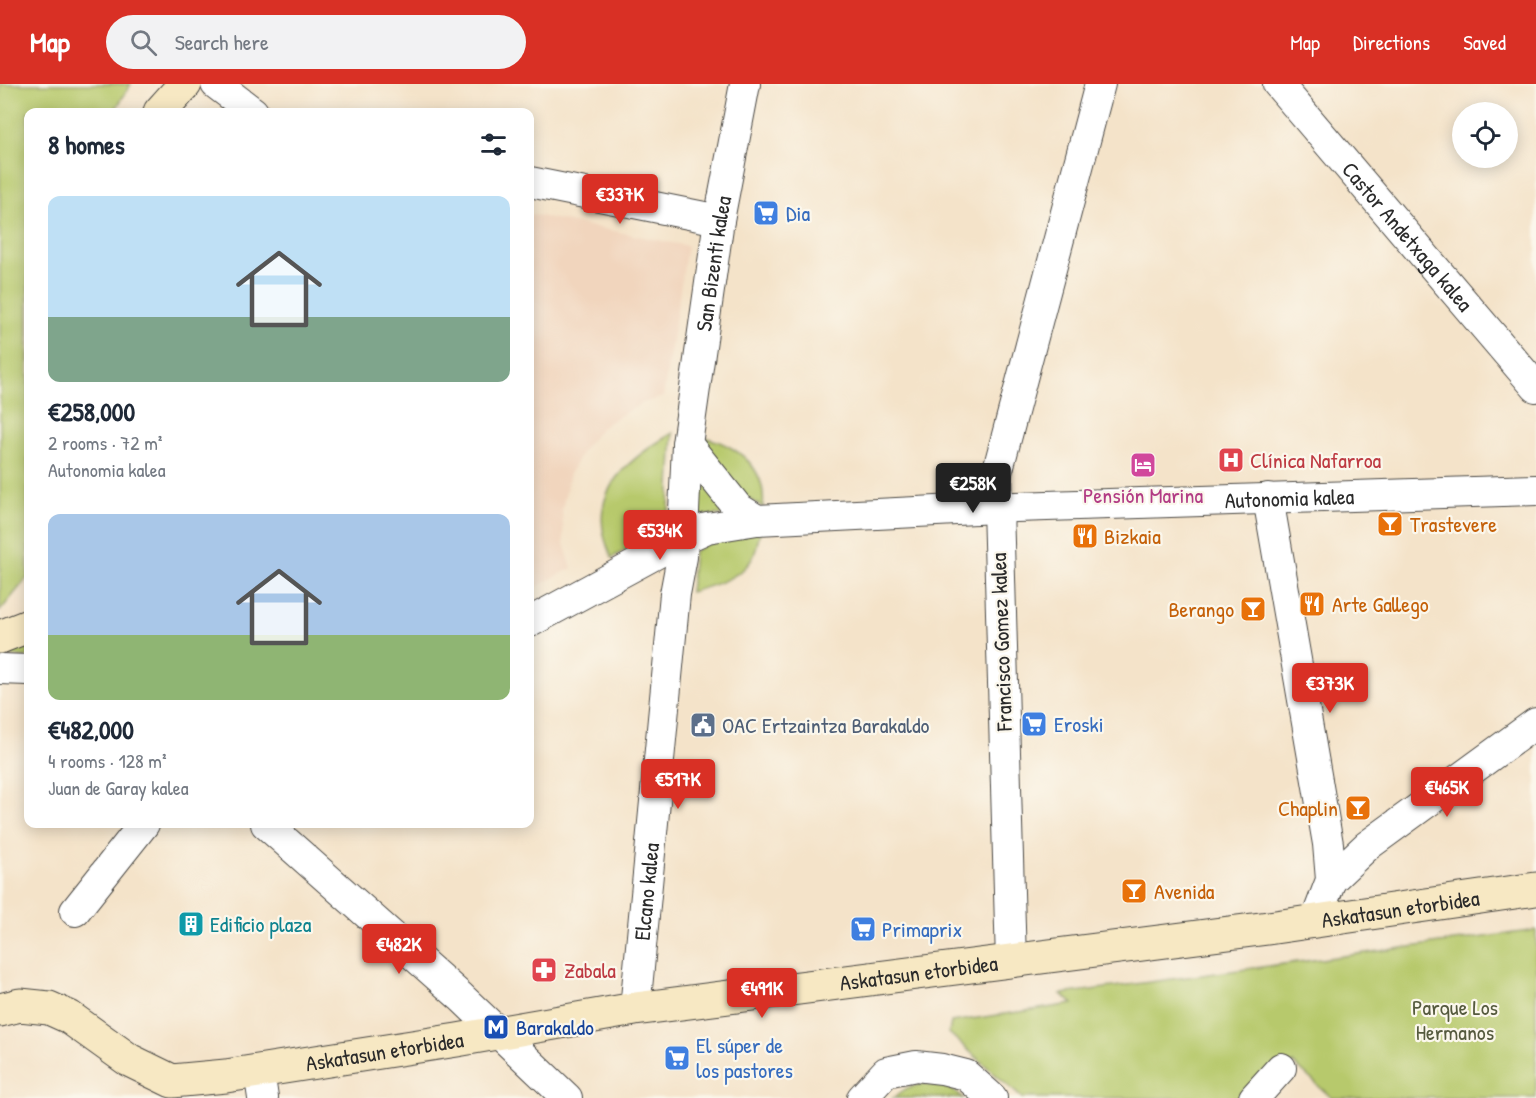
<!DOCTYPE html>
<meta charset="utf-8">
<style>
:root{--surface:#fff;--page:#f2f2f3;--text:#1f2937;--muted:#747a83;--accent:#d93025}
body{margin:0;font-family:"Patrick Hand",sans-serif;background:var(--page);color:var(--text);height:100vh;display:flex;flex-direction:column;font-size:22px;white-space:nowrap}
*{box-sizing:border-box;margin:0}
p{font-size:20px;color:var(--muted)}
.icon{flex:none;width:33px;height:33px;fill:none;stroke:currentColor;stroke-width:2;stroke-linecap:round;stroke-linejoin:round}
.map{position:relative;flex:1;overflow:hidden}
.details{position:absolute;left:24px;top:24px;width:510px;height:720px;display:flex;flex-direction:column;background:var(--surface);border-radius:12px;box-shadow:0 3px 15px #0003}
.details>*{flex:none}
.fabs{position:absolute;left:1452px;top:18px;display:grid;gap:12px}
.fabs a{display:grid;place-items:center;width:66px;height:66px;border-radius:50%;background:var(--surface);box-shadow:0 3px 15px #0003;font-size:30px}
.price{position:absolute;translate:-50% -51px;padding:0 14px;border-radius:6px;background:var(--accent);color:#fff;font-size:20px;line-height:39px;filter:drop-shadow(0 2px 3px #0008)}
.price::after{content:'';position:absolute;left:50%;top:36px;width:18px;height:14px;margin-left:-9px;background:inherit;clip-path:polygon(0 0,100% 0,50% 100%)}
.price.active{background:#222;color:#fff}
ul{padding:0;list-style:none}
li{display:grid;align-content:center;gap:12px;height:318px;padding:0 24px}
li span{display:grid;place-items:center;height:186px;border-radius:12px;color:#555}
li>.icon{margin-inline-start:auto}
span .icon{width:108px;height:108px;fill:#fffc;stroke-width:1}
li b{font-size:26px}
h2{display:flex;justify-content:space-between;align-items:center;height:72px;padding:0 24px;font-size:26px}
header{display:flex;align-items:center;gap:36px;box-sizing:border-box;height:84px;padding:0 30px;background:var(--accent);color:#fff}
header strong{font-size:28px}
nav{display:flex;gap:33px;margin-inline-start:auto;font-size:21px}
.search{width:420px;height:54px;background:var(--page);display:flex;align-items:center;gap:15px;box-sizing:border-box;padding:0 21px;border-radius:33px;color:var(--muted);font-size:22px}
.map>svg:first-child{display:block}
</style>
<header>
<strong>Map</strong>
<div class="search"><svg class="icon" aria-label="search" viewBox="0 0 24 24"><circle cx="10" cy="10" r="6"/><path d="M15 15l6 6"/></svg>Search here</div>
<nav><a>Map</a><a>Directions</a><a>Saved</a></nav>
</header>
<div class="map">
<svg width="1536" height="1014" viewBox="0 0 1536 1014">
<rect width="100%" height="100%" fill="#fbf7ec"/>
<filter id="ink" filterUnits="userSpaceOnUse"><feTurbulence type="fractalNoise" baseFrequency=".0167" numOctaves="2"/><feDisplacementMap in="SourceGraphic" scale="12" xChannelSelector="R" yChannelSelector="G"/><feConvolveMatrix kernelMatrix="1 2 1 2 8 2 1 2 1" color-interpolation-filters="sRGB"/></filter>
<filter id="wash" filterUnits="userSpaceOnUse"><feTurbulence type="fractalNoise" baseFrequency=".008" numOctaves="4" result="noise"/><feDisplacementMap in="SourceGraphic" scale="24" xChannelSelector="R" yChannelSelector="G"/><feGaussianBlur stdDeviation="1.35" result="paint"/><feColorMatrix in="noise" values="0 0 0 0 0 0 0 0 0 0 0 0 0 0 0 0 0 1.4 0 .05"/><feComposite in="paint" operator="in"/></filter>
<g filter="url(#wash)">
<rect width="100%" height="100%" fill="#f4e3c9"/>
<!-- built -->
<path fill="#f1d5bd" d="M 530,130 L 687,162 L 663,313 L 643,319 L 614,335 L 601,344 L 584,364 L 570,389 L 562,425 L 564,460 L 572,484 L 530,506 Z"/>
<!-- green -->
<path fill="#b7c96c" stroke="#717a4c" stroke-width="1.5" d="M 0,0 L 131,0 L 114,28 L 28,28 L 28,493 L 0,527 Z
M 673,349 L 668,440 L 612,474 C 583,413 622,378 673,349 Z
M 704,353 C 739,362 767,385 763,423 C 733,409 715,383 704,353 Z
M 699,394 L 730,430 L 697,432 Z
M 760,447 C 758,455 757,464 754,471 C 744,494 711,502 690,508 L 694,467 L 717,455 Z
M 28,554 L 28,573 L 0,571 L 0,567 Z
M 1536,846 L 1536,1014 L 1332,1014 L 1293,979 L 1261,1014 L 1022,1014 L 949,949 L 951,938 L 1073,920 L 1061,910 Z
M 922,1000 C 938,1001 951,1003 963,1014 L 893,1014 L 907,1004 Z"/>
</g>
<g filter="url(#ink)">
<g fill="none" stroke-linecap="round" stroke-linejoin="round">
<!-- street casing -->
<g stroke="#494743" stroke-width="32">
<g id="street">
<path d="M 216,0 L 253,28"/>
<path id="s1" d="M 1278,0 L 1536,303"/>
<path d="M 530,98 L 719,136"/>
<path d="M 687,360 L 738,424 L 757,436"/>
<path d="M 1268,414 L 1328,760 L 1331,796 L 1315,838"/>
<path id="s2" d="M 530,538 L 683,455 L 707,444 L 757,436 L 1016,423 L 1536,406"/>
<path d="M 0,585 L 28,586"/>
<path d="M 266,740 L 461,913 L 567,1014"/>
<path d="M 1331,796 L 1367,762 L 1536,639"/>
<path d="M 75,827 L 144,740"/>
<path d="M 1011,878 L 997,389 L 1100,0"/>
<path id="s3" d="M 635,925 L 675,510 L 682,473 L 687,360 L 719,136 L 745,0"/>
<path d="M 259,987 L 263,1014"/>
<path d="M 862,1014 L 886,988 L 916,982 L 942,985 L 966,991 L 992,1014"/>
<path d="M 1254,1014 L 1281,984"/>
</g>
</g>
<!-- secondary casing -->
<g stroke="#494743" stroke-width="35">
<g id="secondary">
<path d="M 160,28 L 185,0"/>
<path d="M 0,553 L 28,542"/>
<path id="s4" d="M 0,926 L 20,921 L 49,924 L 69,933 L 129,976 L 172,997 L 226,992 L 457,956 L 635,925 L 1268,844 L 1536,805"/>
</g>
</g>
<!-- street -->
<use href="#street" stroke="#fff" stroke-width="30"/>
<!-- secondary -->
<use href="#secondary" stroke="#f7e8c3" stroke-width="33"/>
</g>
</g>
<!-- icons -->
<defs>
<g id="supermarket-square" transform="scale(1.35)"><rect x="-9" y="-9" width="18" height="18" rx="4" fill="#3f7fe0" stroke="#fbf7ec"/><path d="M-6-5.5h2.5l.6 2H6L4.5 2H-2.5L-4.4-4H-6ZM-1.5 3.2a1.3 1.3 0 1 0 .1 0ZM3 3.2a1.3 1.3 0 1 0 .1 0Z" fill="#fff"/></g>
<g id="hospital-square" transform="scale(1.35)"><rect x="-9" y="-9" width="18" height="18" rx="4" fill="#e0444e" stroke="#fbf7ec"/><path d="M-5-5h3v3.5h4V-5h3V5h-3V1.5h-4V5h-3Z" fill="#fff"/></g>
<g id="hotel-square" transform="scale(1.35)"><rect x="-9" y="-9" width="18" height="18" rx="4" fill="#d1479c" stroke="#fbf7ec"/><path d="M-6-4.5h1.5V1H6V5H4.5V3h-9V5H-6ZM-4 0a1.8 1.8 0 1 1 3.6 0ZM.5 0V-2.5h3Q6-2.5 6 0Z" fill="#fff"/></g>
<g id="bar-square" transform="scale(1.35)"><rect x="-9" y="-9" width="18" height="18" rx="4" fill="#e8710a" stroke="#fbf7ec"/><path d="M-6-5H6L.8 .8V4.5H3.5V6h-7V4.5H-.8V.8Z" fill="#fff"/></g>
<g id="restaurant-square" transform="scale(1.35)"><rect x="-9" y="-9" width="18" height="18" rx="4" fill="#e8710a" stroke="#fbf7ec"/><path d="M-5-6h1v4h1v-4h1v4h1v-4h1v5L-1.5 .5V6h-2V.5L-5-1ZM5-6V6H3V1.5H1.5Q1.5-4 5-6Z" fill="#fff"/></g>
<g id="civic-square" transform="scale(1.35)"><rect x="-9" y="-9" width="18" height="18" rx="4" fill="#5c6f8a" stroke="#fbf7ec"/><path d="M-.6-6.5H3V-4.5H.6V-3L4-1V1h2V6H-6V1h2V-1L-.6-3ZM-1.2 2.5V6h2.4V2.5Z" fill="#fff"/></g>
<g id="building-square" transform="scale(1.35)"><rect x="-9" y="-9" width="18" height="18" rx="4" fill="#0f9aa8" stroke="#fbf7ec"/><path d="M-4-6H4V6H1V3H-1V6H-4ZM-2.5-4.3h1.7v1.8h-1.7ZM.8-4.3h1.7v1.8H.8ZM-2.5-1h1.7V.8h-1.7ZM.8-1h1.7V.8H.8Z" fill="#fff"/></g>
<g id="pharmacy-square" transform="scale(1.35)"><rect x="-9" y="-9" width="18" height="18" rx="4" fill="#e0444e" stroke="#fbf7ec"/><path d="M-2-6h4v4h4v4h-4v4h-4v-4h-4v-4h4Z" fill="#fff"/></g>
<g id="metro-square" transform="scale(1.35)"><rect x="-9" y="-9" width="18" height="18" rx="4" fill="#1a4fb4" stroke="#fbf7ec"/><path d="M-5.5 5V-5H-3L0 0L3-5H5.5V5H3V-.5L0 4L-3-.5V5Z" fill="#fff"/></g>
</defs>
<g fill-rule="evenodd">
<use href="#supermarket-square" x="766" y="129"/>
<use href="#hospital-square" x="1231" y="376"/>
<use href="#hotel-square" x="1143" y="381"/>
<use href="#bar-square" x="1390" y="440"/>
<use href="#restaurant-square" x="1085" y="452"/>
<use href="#restaurant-square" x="1312" y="520"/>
<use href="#bar-square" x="1253" y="525"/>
<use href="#supermarket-square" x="1034" y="640"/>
<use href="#civic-square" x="703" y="641"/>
<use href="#bar-square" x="1358" y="724"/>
<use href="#bar-square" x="1134" y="807"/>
<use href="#building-square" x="191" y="840"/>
<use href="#supermarket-square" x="863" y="845"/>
<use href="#pharmacy-square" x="544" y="886"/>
<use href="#metro-square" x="496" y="943"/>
<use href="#supermarket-square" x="677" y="974"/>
</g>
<g text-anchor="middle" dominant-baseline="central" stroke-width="4.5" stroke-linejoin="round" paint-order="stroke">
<!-- shop labels -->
<g font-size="22" fill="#366cbe" stroke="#fbf7ec" text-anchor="start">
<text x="786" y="129">Dia</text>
<text x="1054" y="640">Eroski</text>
<text x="882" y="845">Primaprix</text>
<text x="696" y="961">El súper de<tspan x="696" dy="25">los pastores</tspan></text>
</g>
<!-- street labels -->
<g font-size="22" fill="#2b2b2b" stroke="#fbf7ec">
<text stroke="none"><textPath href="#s1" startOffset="200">Castor Andetxaga kalea</textPath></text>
<text stroke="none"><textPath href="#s3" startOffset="750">San Bizenti kalea</textPath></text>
<text stroke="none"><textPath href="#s2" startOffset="784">Autonomia kalea</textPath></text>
<text transform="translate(1001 558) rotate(-92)">Francisco Gomez kalea</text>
<text stroke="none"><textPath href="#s3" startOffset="118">Elcano kalea</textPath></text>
<text stroke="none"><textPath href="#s4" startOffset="1434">Askatasun etorbidea</textPath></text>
<text stroke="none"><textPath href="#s4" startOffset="948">Askatasun etorbidea</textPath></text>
<text stroke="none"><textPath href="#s4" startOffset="408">Askatasun etorbidea</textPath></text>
</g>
<!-- health labels -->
<g font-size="22" fill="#be3a42" stroke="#fbf7ec" text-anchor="start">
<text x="1250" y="376">Clínica Nafarroa</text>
<text x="564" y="886">Zabala</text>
</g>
<!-- hotel labels -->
<g font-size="22" fill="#b23c85" stroke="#fbf7ec">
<text x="1143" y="411">Pensión Marina</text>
</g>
<!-- food labels -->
<g font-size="22" fill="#c56008" stroke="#fbf7ec" text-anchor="start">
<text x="1410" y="440">Trastevere</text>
<text x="1104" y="452">Bizkaia</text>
<text x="1332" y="520">Arte Gallego</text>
<text x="1234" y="525" text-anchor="end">Berango</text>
<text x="1338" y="724" text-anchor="end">Chaplin</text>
<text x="1154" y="807">Avenida</text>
</g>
<!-- service labels -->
<g font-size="22" fill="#4e5e75" stroke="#fbf7ec" text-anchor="start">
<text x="722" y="641">OAC Ertzaintza Barakaldo</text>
</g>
<!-- culture labels -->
<g font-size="22" fill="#0d838f" stroke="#fbf7ec" text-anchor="start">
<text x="210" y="840">Edificio plaza</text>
</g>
<!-- park labels -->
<g font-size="22" fill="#555a3e" stroke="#fbf7ec">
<text x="1455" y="923">Parque Los<tspan x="1455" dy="25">Hermanos</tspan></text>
</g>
<!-- transit labels -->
<g font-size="22" fill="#164399" stroke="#fbf7ec" text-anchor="start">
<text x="516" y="943">Barakaldo</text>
</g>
</g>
</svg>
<div class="fabs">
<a><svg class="icon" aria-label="locate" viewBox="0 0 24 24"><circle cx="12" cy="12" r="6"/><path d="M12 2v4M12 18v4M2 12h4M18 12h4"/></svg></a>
</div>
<b class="price" style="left:620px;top:141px">€337K</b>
<b class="price active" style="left:973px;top:430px">€258K</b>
<b class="price" style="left:660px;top:477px">€534K</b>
<b class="price" style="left:1330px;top:630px">€373K</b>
<b class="price" style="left:678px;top:726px">€517K</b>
<b class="price" style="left:1447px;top:734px">€465K</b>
<b class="price" style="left:399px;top:891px">€482K</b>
<b class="price" style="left:762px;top:935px">€491K</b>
<section class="details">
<h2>8 homes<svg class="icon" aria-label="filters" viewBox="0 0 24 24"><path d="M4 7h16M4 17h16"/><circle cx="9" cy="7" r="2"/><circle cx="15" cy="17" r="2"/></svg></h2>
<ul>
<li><span style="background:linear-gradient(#bfe0f5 65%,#7fa58c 0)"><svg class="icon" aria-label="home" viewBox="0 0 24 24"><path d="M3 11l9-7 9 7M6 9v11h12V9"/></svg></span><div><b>€258,000</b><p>2 rooms · 72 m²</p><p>Autonomia kalea</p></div></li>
<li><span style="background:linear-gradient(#a9c7e8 65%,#8fb573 0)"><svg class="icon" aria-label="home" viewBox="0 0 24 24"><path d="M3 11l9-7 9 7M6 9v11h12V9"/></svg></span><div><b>€482,000</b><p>4 rooms · 128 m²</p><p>Juan de Garay kalea</p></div></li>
</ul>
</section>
</div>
